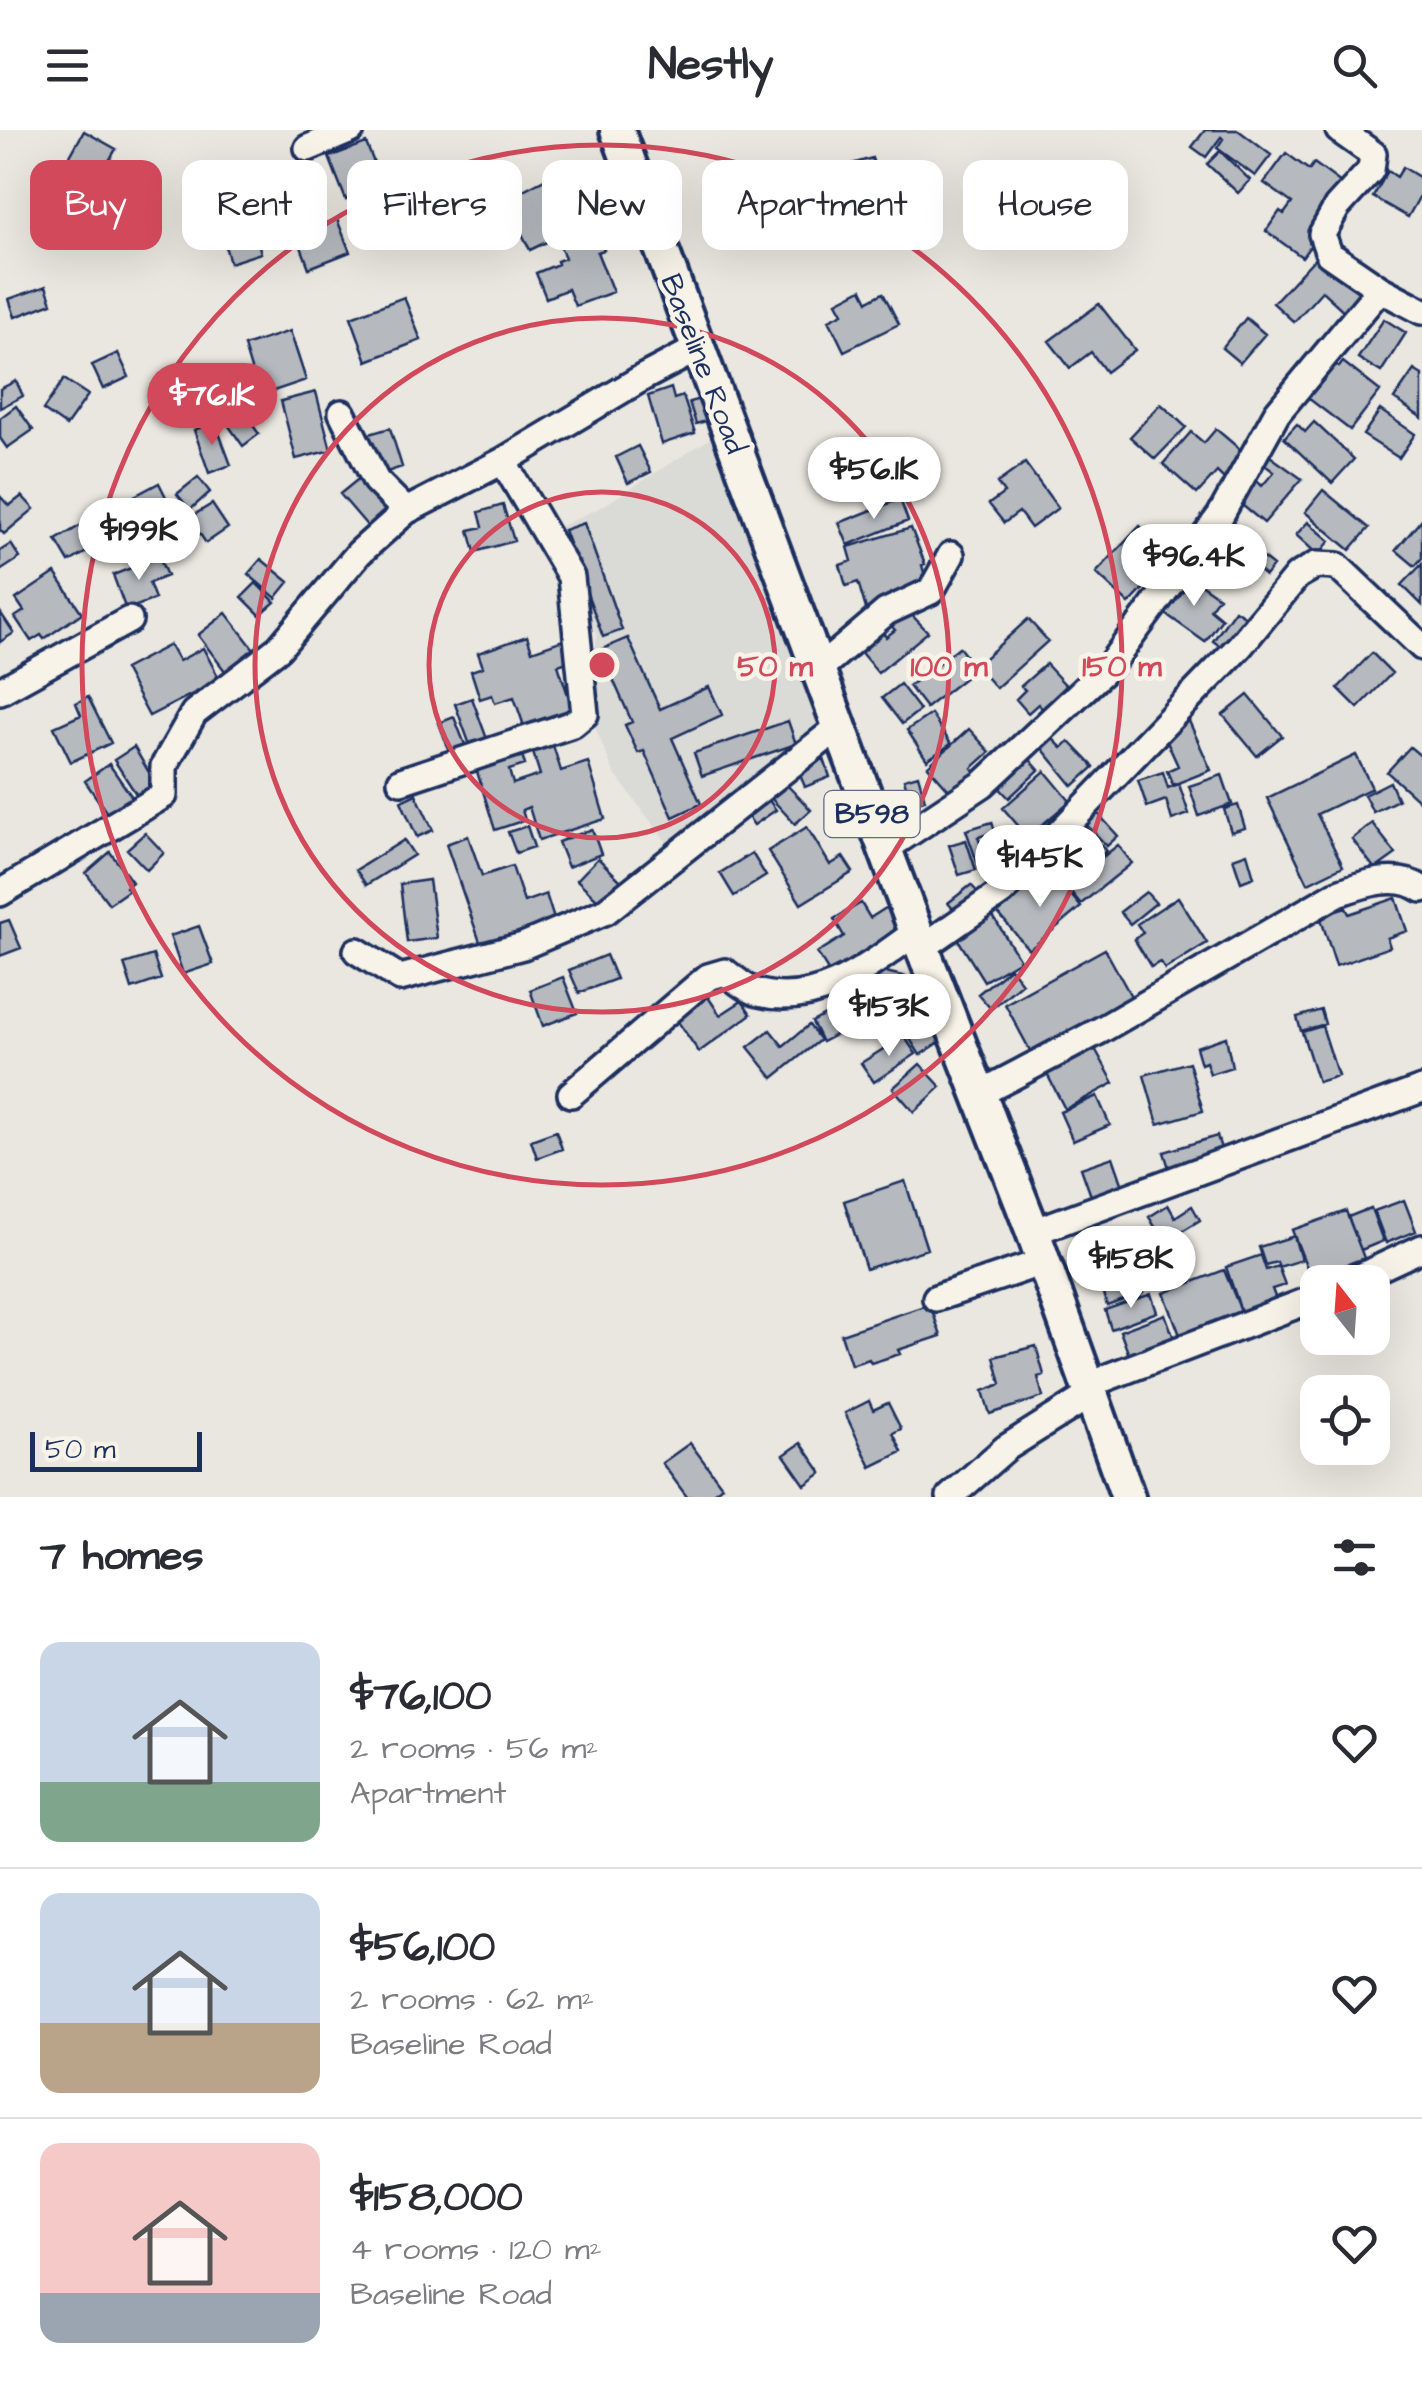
<!DOCTYPE html>
<meta charset="utf-8">
<style>
:root{--surface:#fff;--page:#f7f7f7;--text:#2b2b33;--muted:#7c7c81;--line:#e1e1e2;--accent:#d1495b}
body{margin:0;font-family:"Architects Daughter",sans-serif;background:var(--page);color:var(--text);height:100vh;display:flex;flex-direction:column;font-size:38px;white-space:nowrap}
*{box-sizing:border-box;margin:0}
p{font-size:32px;color:var(--muted)}
.icon{flex:none;width:55px;height:55px;fill:none;stroke:currentColor;stroke-width:2;stroke-linecap:round;stroke-linejoin:round}
.map{position:relative;height:1367px;overflow:hidden}
.panel{display:flex;flex-direction:column;background:var(--surface);flex:1}
.panel>*{flex:none}
.guide{position:absolute;left:30px;top:30px;width:1362px;height:90px;display:flex;gap:20px}
.needle{width:65px;rotate:343deg}
.controls{position:absolute;left:1300px;top:1135px;display:grid;gap:20px}
.controls a{display:grid;place-items:center;width:90px;height:90px;border-radius:20px;background:var(--surface);box-shadow:0 10px 40px #0002;font-size:50px}
.scale{position:absolute;left:30px;bottom:25px;width:172px;box-sizing:border-box;padding-left:10px;border:5px solid #1b2f5e;border-top:0;font-size:28px;line-height:35px;white-space:nowrap;color:#1b2f5e;-webkit-text-stroke:8px #f7f3e8;paint-order:stroke}
.price{position:absolute;translate:-50% -85px;padding:0 22px;border-radius:35px;background:#fff;color:#222;font-size:32px;line-height:65px;filter:drop-shadow(0 2px 5px #0008)}
.price::after{content:'';position:absolute;left:50%;top:60px;width:30px;height:22px;margin-left:-15px;background:inherit;clip-path:polygon(0 0,100% 0,50% 100%)}
.price.current{background:var(--accent);color:#fff}
ul{padding:0;list-style:none}
li{display:flex;align-items:center;gap:30px;height:250px;padding:0 40px}
li+li{border-top:2px solid var(--line)}
li span{display:grid;place-items:center;flex:none;width:280px;height:200px;border-radius:20px;color:#555}
li>.icon{margin-inline-start:auto}
span .icon{width:120px;height:120px;fill:#fffc;stroke-width:1}
li b{font-size:42px}
h2{display:flex;justify-content:space-between;align-items:center;height:120px;padding:0 40px;font-size:42px}
.chip{padding:0 35px;border-radius:20px;background:var(--surface);box-shadow:0 10px 40px #0002;font-size:35px;line-height:90px}
.chip.current{background:var(--accent);color:#fff}
header{display:flex;justify-content:space-between;align-items:center;height:130px;padding:0 40px;background:var(--surface);font-size:45px;font-weight:700}
.map>svg:first-child{display:block}
</style>
<header><svg class="icon" aria-label="menu" viewBox="0 0 24 24"><path d="M4 6h16M4 12h16M4 18h16"/></svg>Nestly<svg class="icon" aria-label="search" viewBox="0 0 24 24"><circle cx="10" cy="10" r="6"/><path d="M15 15l6 6"/></svg></header>
<div class="map">
<svg width="1422" height="1367" viewBox="0 0 1422 1367">
<rect width="100%" height="100%" fill="#eae7e0"/>
<filter id="ink" filterUnits="userSpaceOnUse"><feTurbulence type="fractalNoise" baseFrequency=".01" numOctaves="2"/><feDisplacementMap in="SourceGraphic" scale="20" xChannelSelector="R" yChannelSelector="G"/><feConvolveMatrix kernelMatrix="1 2 1 2 8 2 1 2 1" color-interpolation-filters="sRGB"/></filter>
<g filter="url(#ink)">
<!-- built -->
<path fill="#dadad6" d="M 717,304 L 824,592 L 770,638 L 668,714 L 614,643 L 593,592 L 593,540 L 597,506 L 559,397 L 603,376 Z"/>
<!-- building -->
<path fill="#b6babf" stroke="#1b2f5e" stroke-width="2.5" d="M 1205,0 L 1238,0 L 1271,25 L 1255,46 L 1217,18 L 1223,9 L 1221,7 L 1206,27 L 1192,17 Z
M 84,1 L 116,19 L 91,62 L 60,44 Z
M 366,13 L 383,55 L 346,70 L 329,27 Z
M 1220,21 L 1250,50 L 1238,63 L 1207,34 Z
M 1286,23 L 1309,40 L 1314,33 L 1345,56 L 1308,102 L 1316,108 L 1302,127 L 1266,101 L 1280,81 L 1284,84 L 1292,73 L 1264,53 Z
M 872,28 L 881,57 L 847,67 L 838,38 Z
M 1403,37 L 1422,49 L 1422,62 L 1408,87 L 1373,67 L 1388,41 L 1397,47 Z
M 560,41 L 586,93 L 530,120 L 498,55 L 514,47 L 521,61 Z
M 485,46 L 493,71 L 465,81 L 456,55 Z
M 235,51 L 241,71 L 217,78 L 211,58 Z
M 313,68 L 323,94 L 337,89 L 350,122 L 309,138 L 287,79 Z
M 246,72 L 261,123 L 230,133 L 215,81 Z
M 597,102 L 604,120 L 597,122 L 613,162 L 575,176 L 568,159 L 546,168 L 536,143 L 558,134 L 557,131 L 565,128 L 560,116 Z
M 1320,123 L 1366,166 L 1348,185 L 1322,161 L 1294,192 L 1273,173 Z
M 46,156 L 52,173 L 15,187 L 9,169 Z
M 862,159 L 868,171 L 883,163 L 899,194 L 844,221 L 829,190 L 843,183 L 837,172 Z
M 404,167 L 421,210 L 367,231 L 351,187 Z
M 1099,174 L 1135,220 L 1106,242 L 1091,222 L 1070,238 L 1049,211 Z
M 1246,188 L 1265,204 L 1240,233 L 1222,218 Z
M 1384,189 L 1406,203 L 1381,242 L 1358,228 Z
M 290,201 L 306,250 L 259,266 L 244,216 Z
M 118,223 L 129,247 L 103,259 L 92,235 Z
M 1330,231 L 1339,237 L 1343,232 L 1380,261 L 1350,300 L 1304,265 Z
M 1414,240 L 1422,245 L 1422,288 L 1394,269 Z
M 64,249 L 88,265 L 66,296 L 43,280 Z
M 16,251 L 23,266 L 0,278 L 0,259 Z
M 671,258 L 674,269 L 683,266 L 695,303 L 662,314 L 648,266 Z
M 316,262 L 331,320 L 296,329 L 281,271 Z
M 707,267 L 713,289 L 696,294 L 689,272 Z
M 1161,274 L 1186,297 L 1155,329 L 1130,307 Z
M 16,276 L 33,300 L 7,318 L 0,308 L 0,288 Z
M 240,277 L 259,304 L 243,316 L 224,289 Z
M 1380,280 L 1415,304 L 1399,328 L 1363,305 Z
M 215,292 L 231,335 L 209,343 L 194,300 Z
M 1314,292 L 1354,329 L 1332,353 L 1284,308 L 1297,294 L 1305,302 Z
M 390,298 L 402,337 L 381,344 L 369,304 Z
M 1216,299 L 1249,327 L 1227,352 L 1217,342 L 1197,364 L 1163,334 L 1191,302 L 1204,313 Z
M 638,316 L 651,342 L 628,353 L 616,327 Z
M 1267,324 L 1302,349 L 1264,393 L 1237,371 L 1255,349 L 1262,356 L 1274,342 L 1261,332 Z
M 1025,333 L 1058,378 L 1031,398 L 1019,382 L 1004,393 L 989,374 L 1004,363 L 997,353 Z
M 362,346 L 392,379 L 370,399 L 340,364 Z
M 198,347 L 210,362 L 190,380 L 177,364 Z
M 159,353 L 169,373 L 135,391 L 125,371 Z
M 1323,360 L 1369,398 L 1350,420 L 1305,382 Z
M 0,366 L 9,376 L 22,366 L 34,379 L 4,404 L 0,400 Z
M 900,369 L 908,391 L 848,415 L 839,393 Z
M 212,374 L 228,398 L 206,413 L 189,388 Z
M 503,375 L 514,411 L 475,422 L 469,400 L 483,397 L 479,382 Z
M 100,384 L 113,407 L 69,432 L 56,410 Z
M 1422,389 L 1422,428 L 1415,436 L 1396,420 Z
M 1308,392 L 1330,411 L 1318,425 L 1296,405 Z
M 584,393 L 622,500 L 603,507 L 564,400 Z
M 1140,396 L 1165,419 L 1137,450 L 1145,457 L 1129,474 L 1096,443 Z
M 153,397 L 164,420 L 139,432 L 128,409 Z
M 911,398 L 925,434 L 922,435 L 927,454 L 888,466 L 890,472 L 866,479 L 858,452 L 846,456 L 840,435 L 852,431 L 848,417 Z
M 11,414 L 20,428 L 0,441 L 0,421 Z
M 1248,416 L 1273,436 L 1265,446 L 1240,425 Z
M 159,427 L 167,446 L 149,453 L 155,469 L 126,480 L 113,445 Z
M 261,429 L 289,452 L 276,468 L 248,444 Z
M 1422,434 L 1422,475 L 1402,455 Z
M 55,443 L 82,483 L 44,509 L 41,505 L 31,511 L 15,487 L 24,481 L 16,469 Z
M 1189,446 L 1219,467 L 1210,479 L 1222,489 L 1205,512 L 1163,482 Z
M 256,453 L 275,472 L 260,485 L 242,467 Z
M 904,477 L 928,502 L 878,543 L 853,513 L 876,494 L 886,507 L 895,500 L 887,491 Z
M 1235,480 L 1251,490 L 1228,522 L 1213,511 Z
M 0,482 L 14,503 L 0,512 Z
M 226,483 L 257,523 L 228,545 L 198,505 Z
M 1028,489 L 1048,511 L 996,558 L 976,536 Z
M 527,506 L 532,521 L 563,510 L 570,531 L 558,535 L 573,580 L 524,596 L 514,567 L 495,573 L 492,565 L 480,569 L 471,541 L 483,537 L 478,523 Z
M 628,508 L 660,579 L 709,557 L 722,585 L 672,608 L 701,674 L 673,687 L 644,621 L 638,623 L 625,595 L 632,592 L 600,520 Z
M 170,515 L 179,531 L 203,518 L 220,550 L 149,586 L 124,539 Z
M 959,517 L 976,539 L 926,578 L 909,556 Z
M 1372,523 L 1392,543 L 1358,578 L 1338,558 Z
M 1046,534 L 1071,561 L 1046,583 L 1038,574 L 1028,583 L 1016,569 L 1025,560 L 1021,556 Z
M 900,554 L 920,580 L 902,594 L 882,568 Z
M 1248,565 L 1282,606 L 1257,626 L 1223,585 Z
M 88,567 L 111,613 L 71,632 L 54,597 L 81,585 L 76,573 Z
M 472,568 L 491,620 L 474,626 L 455,574 Z
M 931,584 L 951,614 L 927,630 L 907,600 Z
M 454,587 L 466,617 L 450,623 L 439,593 Z
M 788,591 L 796,614 L 702,646 L 694,623 Z
M 1189,591 L 1211,640 L 1173,655 L 1167,641 L 1178,636 L 1163,603 Z
M 969,599 L 990,622 L 972,638 L 980,647 L 956,668 L 928,636 Z
M 1051,607 L 1062,618 L 1069,611 L 1094,637 L 1073,656 L 1041,617 Z
M 552,612 L 561,641 L 588,632 L 605,689 L 539,710 L 529,677 L 522,680 L 525,690 L 495,700 L 475,635 L 519,616 L 525,635 L 509,640 L 513,654 L 540,645 L 532,619 Z
M 134,617 L 157,656 L 138,667 L 114,630 Z
M 1410,617 L 1422,627 L 1422,667 L 1419,671 L 1387,642 Z
M 1024,623 L 1039,640 L 1009,668 L 993,651 Z
M 1356,625 L 1372,658 L 1317,684 L 1343,736 L 1308,753 L 1267,668 Z
M 824,629 L 830,647 L 805,657 L 798,640 Z
M 109,634 L 134,670 L 109,686 L 85,651 Z
M 1045,641 L 1070,671 L 1028,707 L 1003,678 Z
M 1163,642 L 1168,658 L 1179,654 L 1189,684 L 1172,690 L 1166,670 L 1147,677 L 1138,650 Z
M 918,645 L 925,670 L 911,674 L 904,649 Z
M 1222,645 L 1232,674 L 1199,686 L 1189,656 Z
M 1390,652 L 1398,670 L 1373,682 L 1364,665 Z
M 786,654 L 811,680 L 795,694 L 771,668 Z
M 763,662 L 776,680 L 754,695 L 741,677 Z
M 416,664 L 433,700 L 417,707 L 401,671 Z
M 1238,675 L 1245,698 L 1231,702 L 1224,679 Z
M 1094,679 L 1118,706 L 1107,716 L 1082,690 Z
M 992,692 L 995,702 L 978,707 L 988,735 L 979,738 L 966,700 Z
M 1372,693 L 1396,724 L 1375,739 L 1352,709 Z
M 527,696 L 534,717 L 516,723 L 508,702 Z
M 807,697 L 830,735 L 843,727 L 853,742 L 801,774 L 768,721 Z
M 1086,698 L 1106,721 L 1069,753 L 1049,730 Z
M 592,699 L 601,724 L 568,737 L 558,712 Z
M 145,703 L 164,723 L 147,740 L 127,719 Z
M 468,706 L 482,746 L 512,736 L 524,772 L 546,764 L 555,792 L 482,818 L 446,714 Z
M 404,710 L 414,725 L 366,755 L 356,740 Z
M 966,710 L 976,740 L 959,745 L 949,715 Z
M 1118,715 L 1132,733 L 1081,774 L 1066,756 Z
M 110,722 L 132,752 L 126,757 L 129,760 L 109,774 L 86,743 Z
M 752,723 L 766,746 L 734,766 L 720,743 Z
M 1247,723 L 1254,747 L 1241,752 L 1233,728 Z
M 598,728 L 625,755 L 604,776 L 577,750 Z
M 1050,740 L 1081,777 L 1029,820 L 998,783 Z
M 429,750 L 437,808 L 407,812 L 400,754 Z
M 971,755 L 983,768 L 960,787 L 948,773 Z
M 1146,762 L 1156,773 L 1130,794 L 1120,782 Z
M 1178,767 L 1207,813 L 1165,839 L 1160,832 L 1151,837 L 1134,809 L 1143,803 L 1137,794 Z
M 1396,768 L 1407,801 L 1387,808 L 1390,817 L 1336,836 L 1320,786 L 1346,778 L 1349,784 Z
M 861,773 L 870,788 L 889,776 L 905,802 L 832,847 L 817,823 L 844,806 L 834,789 Z
M 988,778 L 1020,830 L 984,851 L 952,800 Z
M 9,790 L 21,818 L 0,826 L 0,793 Z
M 199,796 L 213,834 L 183,844 L 170,806 Z
M 1105,819 L 1133,870 L 1032,924 L 1005,874 Z
M 153,825 L 161,849 L 132,859 L 124,834 Z
M 606,825 L 616,849 L 579,863 L 569,840 Z
M 870,838 L 922,851 L 915,875 L 883,865 L 885,861 L 865,854 Z
M 1010,838 L 1022,853 L 991,879 L 978,864 Z
M 563,847 L 577,883 L 543,896 L 530,860 Z
M 872,857 L 882,889 L 853,898 L 843,866 Z
M 708,867 L 720,885 L 742,871 L 751,884 L 699,922 L 676,889 Z
M 1321,880 L 1325,894 L 1301,901 L 1297,887 Z
M 829,883 L 839,903 L 822,912 L 812,892 Z
M 933,894 L 943,910 L 920,925 L 910,909 Z
M 809,895 L 820,910 L 773,948 L 748,917 L 770,900 L 783,916 Z
M 1322,896 L 1338,946 L 1318,952 L 1302,902 Z
M 904,906 L 916,924 L 874,952 L 861,933 Z
M 1226,907 L 1232,937 L 1210,944 L 1206,932 L 1201,934 L 1196,917 Z
M 1093,915 L 1114,953 L 1065,979 L 1045,940 Z
M 1189,932 L 1203,981 L 1158,994 L 1144,945 Z
M 920,934 L 941,957 L 914,982 L 893,958 Z
M 1097,966 L 1110,995 L 1073,1011 L 1060,982 Z
M 556,1001 L 562,1019 L 537,1028 L 531,1010 Z
M 1217,1006 L 1222,1022 L 1169,1038 L 1164,1022 Z
M 1113,1027 L 1123,1056 L 1091,1066 L 1081,1038 Z
M 905,1051 L 927,1119 L 866,1139 L 844,1071 Z
M 1404,1070 L 1416,1101 L 1386,1113 L 1374,1081 Z
M 1168,1075 L 1175,1087 L 1192,1076 L 1200,1090 L 1164,1112 L 1149,1087 Z
M 1371,1078 L 1383,1111 L 1361,1120 L 1348,1087 Z
M 1346,1081 L 1364,1128 L 1311,1148 L 1292,1100 Z
M 1294,1106 L 1301,1130 L 1279,1137 L 1277,1132 L 1265,1135 L 1259,1117 Z
M 1261,1125 L 1266,1140 L 1278,1136 L 1285,1155 L 1272,1159 L 1277,1172 L 1242,1184 L 1226,1137 Z
M 1135,1140 L 1143,1163 L 1107,1176 L 1099,1152 Z
M 1224,1140 L 1241,1181 L 1180,1205 L 1164,1163 Z
M 1151,1164 L 1157,1182 L 1111,1199 L 1105,1180 Z
M 930,1174 L 941,1206 L 898,1220 L 900,1224 L 871,1233 L 869,1229 L 851,1235 L 841,1204 Z
M 1165,1184 L 1175,1211 L 1130,1228 L 1120,1201 Z
M 1036,1216 L 1044,1245 L 1038,1247 L 1043,1267 L 990,1284 L 983,1261 L 1001,1254 L 994,1227 Z
M 869,1271 L 873,1280 L 888,1273 L 901,1299 L 893,1303 L 902,1322 L 871,1337 L 845,1283 Z
M 690,1313 L 722,1356 L 708,1367 L 687,1367 L 662,1333 Z
M 801,1313 L 822,1343 L 805,1355 L 784,1325 Z"/>
<g fill="none" stroke-linecap="round" stroke-linejoin="round">
<!-- minor casing -->
<g stroke="#1b2f5e" stroke-width="32">
<path id="minor" d="M 308,18 L 351,0
M 1380,159 L 1422,181
M 342,283 L 376,351 L 406,381
M 819,539 L 886,482 L 931,461 L 951,425
M 0,561 L 129,490
M 401,651 L 573,594 L 585,584 L 571,447 L 503,331
M 885,719 L 983,654 L 1110,535 L 1220,386 L 1277,283 L 1380,159 L 1329,124 L 1322,104 L 1337,77 L 1371,40 L 1373,24 L 1339,0
M 0,763 L 164,665 L 164,636 L 194,583 L 279,518 L 359,423 L 406,381 L 503,331 L 642,248 L 697,219
M 922,818 L 1002,762 L 1240,516 L 1297,446 L 1316,435 L 1337,436 L 1422,517
M 357,821 L 400,848 L 523,816 L 606,781 L 840,596
M 571,964 L 708,847 L 725,842 C 735,849 747,860 759,863 C 819,878 870,835 916,802
M 979,964 L 1101,900 L 1338,763 C 1363,754 1397,742 1422,759
M 1033,1102 L 1422,959
M 1349,1152 L 1422,1118
M 936,1168 L 1043,1132
M 1087,1255 L 1318,1167
M 950,1367 L 1006,1318 L 1090,1265"/>
</g>
<!-- major casing -->
<g stroke="#1b2f5e" stroke-width="40">
<path id="major" d="M 617,0 L 916,802 L 1033,1102 L 1128,1367"/>
</g>
<!-- minor -->
<use href="#minor" stroke="#f7f3e8" stroke-width="25"/>
<!-- major -->
<use href="#major" stroke="#f7f3e8" stroke-width="32"/>
</g>
</g>
<!-- distance rings -->
<g fill="none" stroke="#d1495b" stroke-width="5">
<circle cx="602" cy="535" r="173"/>
<circle cx="602" cy="535" r="347"/>
<circle cx="602" cy="535" r="520"/>
</g>
<g text-anchor="middle" dominant-baseline="central" stroke-width="9" stroke-linejoin="round" paint-order="stroke">
<!-- shield labels -->
<rect fill="#f7f3e8" stroke="#5d6a87" stroke-width="2.5" x="824.5" y="661" width="95" height="46" rx="8"/>
<g font-size="28" font-weight="bold" fill="#1b2f5e">
<text x="872" y="684">B598</text>
</g>
<!-- street labels -->
<g font-size="30" fill="#1b2f5e" stroke="#f7f3e8">
<text transform="translate(703 234) rotate(69)">Baseline Road</text>
</g>
</g>
<circle cx="602" cy="535" r="15" fill="#d1495b" stroke="#f7f3e8" stroke-width="5"/>
<g font-size="30" text-anchor="middle" font-weight="bold" fill="#d1495b" stroke="#f7f3e8" stroke-width="9" stroke-linejoin="round" paint-order="stroke">
<text x="775" y="546">50 m</text>
<text x="949" y="546">100 m</text>
<text x="1122" y="546">150 m</text>
</g>
</svg>
<div class="controls">
<a><svg class="needle" viewBox="-14 -14 28 28"><path d="M0-13l5 13h-10z" fill="#e53935"/><path d="M0 13l5-13h-10z" fill="#7c7c81"/></svg></a>
<a><svg class="icon" aria-label="locate" viewBox="0 0 24 24"><circle cx="12" cy="12" r="6"/><path d="M12 2v4M12 18v4M2 12h4M18 12h4"/></svg></a>
</div>
<div class="scale">50 m</div>
<b class="price current" style="left:212px;top:318px">$76.1K</b>
<b class="price" style="left:874px;top:392px">$56.1K</b>
<b class="price" style="left:139px;top:453px">$199K</b>
<b class="price" style="left:1194px;top:479px">$96.4K</b>
<b class="price" style="left:1040px;top:780px">$145K</b>
<b class="price" style="left:889px;top:929px">$153K</b>
<b class="price" style="left:1131px;top:1181px">$158K</b>
<div class="guide">
<a class="chip current">Buy</a>
<a class="chip">Rent</a>
<a class="chip">Filters</a>
<a class="chip">New</a>
<a class="chip">Apartment</a>
<a class="chip">House</a>
</div>
</div>
<section class="panel">
<h2>7 homes<svg class="icon" aria-label="filters" viewBox="0 0 24 24"><path d="M4 7h16M4 17h16"/><circle cx="9" cy="7" r="2"/><circle cx="15" cy="17" r="2"/></svg></h2>
<ul>
<li><span style="background:linear-gradient(#c9d6e8 70%,#7fa58c 0)"><svg class="icon" aria-label="home" viewBox="0 0 24 24"><path d="M3 11l9-7 9 7M6 9v11h12V9"/></svg></span><div><b>$76,100</b><p>2 rooms · 56 m²</p><p>Apartment</p></div><svg class="icon" aria-label="heart" viewBox="0 0 24 24"><path d="M12 20l-8-8c-3-5 5-10 8-4 3-6 11-1 8 4z"/></svg></li>
<li><span style="background:linear-gradient(#c9d6e8 65%,#b9a48a 0)"><svg class="icon" aria-label="home" viewBox="0 0 24 24"><path d="M3 11l9-7 9 7M6 9v11h12V9"/></svg></span><div><b>$56,100</b><p>2 rooms · 62 m²</p><p>Baseline Road</p></div><svg class="icon" aria-label="heart" viewBox="0 0 24 24"><path d="M12 20l-8-8c-3-5 5-10 8-4 3-6 11-1 8 4z"/></svg></li>
<li><span style="background:linear-gradient(#f6c9c9 75%,#9aa5b1 0)"><svg class="icon" aria-label="home" viewBox="0 0 24 24"><path d="M3 11l9-7 9 7M6 9v11h12V9"/></svg></span><div><b>$158,000</b><p>4 rooms · 120 m²</p><p>Baseline Road</p></div><svg class="icon" aria-label="heart" viewBox="0 0 24 24"><path d="M12 20l-8-8c-3-5 5-10 8-4 3-6 11-1 8 4z"/></svg></li>
</ul>
</section>
